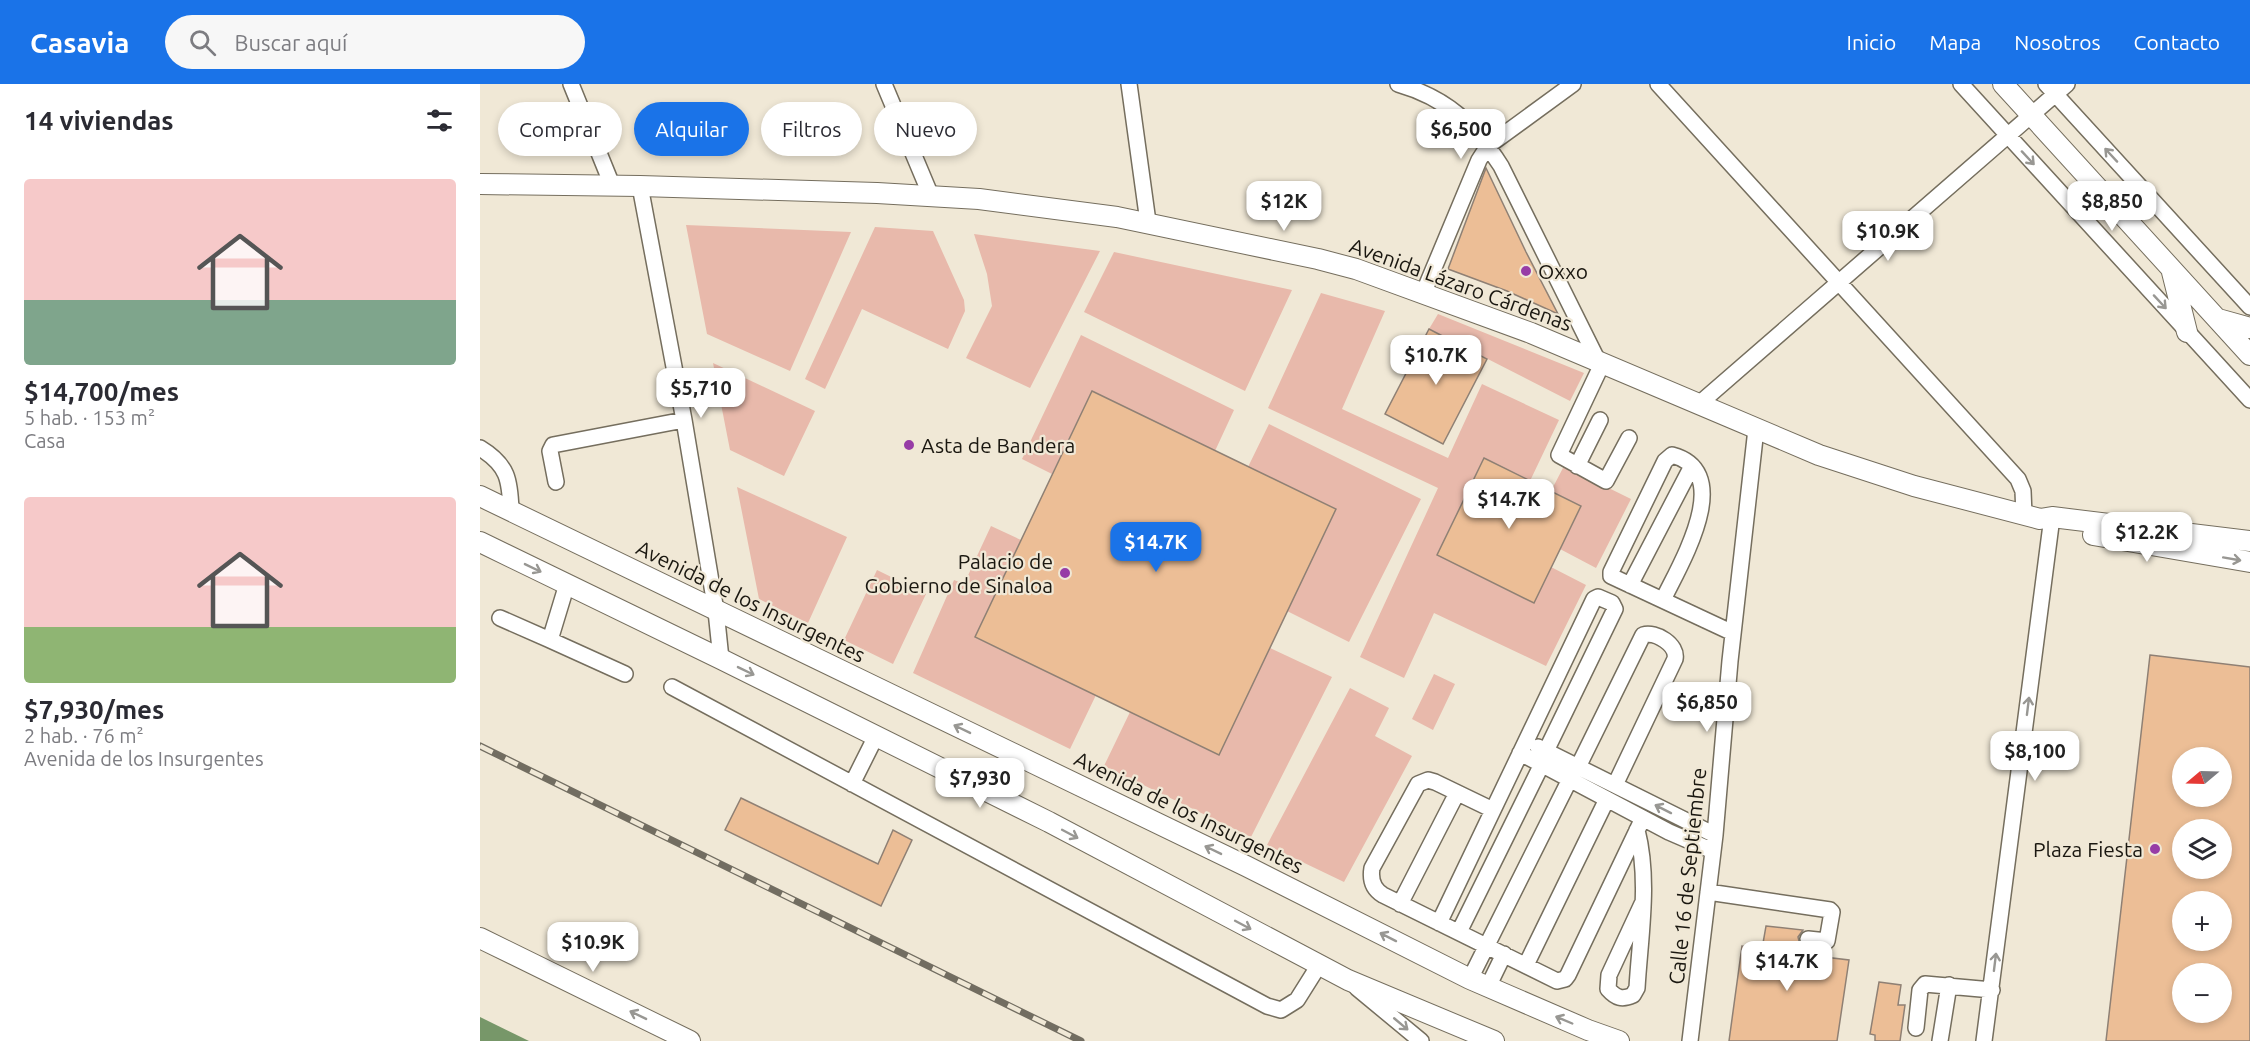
<!DOCTYPE html>
<html lang="es">
<meta charset="utf-8">
<style>
:root{--surface:#fff;--page:#f7f7f7;--text:#2b2b33;--muted:#7c7c81;--accent:#1a73e8}
body{margin:0;font-family:Ubuntu,sans-serif;background:var(--page);color:var(--text);height:100vh;display:flex;flex-direction:column;font-size:22px;white-space:nowrap}
*{box-sizing:border-box;margin:0}
p{font-size:20px;color:var(--muted)}
.icon{flex:none;width:33px;height:33px;fill:none;stroke:currentColor;stroke-width:2;stroke-linecap:round;stroke-linejoin:round}
.map{position:relative;flex:1;overflow:hidden}
.details{display:flex;flex-direction:column;background:var(--surface);width:480px}
.details>*{flex:none}
.top-card{position:absolute;left:18px;top:18px;width:570px;height:54px;display:flex;gap:12px}
.needle{width:39px;rotate:251deg}
.tools{position:absolute;left:1692px;top:663px;display:grid;gap:12px}
.tools a{display:grid;place-items:center;width:60px;height:60px;border-radius:50%;background:var(--surface);box-shadow:0 3px 9px #0003;font-size:30px}
.price{position:absolute;translate:-50% -51px;padding:0 14px;border-radius:12px;background:#fff;color:#222;font-size:20px;line-height:39px;filter:drop-shadow(0 2px 3px #0008)}
.price::after{content:'';position:absolute;left:50%;top:36px;width:18px;height:14px;margin-left:-9px;background:inherit;clip-path:polygon(0 0,100% 0,50% 100%)}
.price.selected{background:var(--accent);color:#fff}
ul{padding:0;list-style:none}
li{display:grid;align-content:center;gap:12px;height:318px;padding:0 24px}
li span{display:grid;place-items:center;height:186px;border-radius:6px;color:#555}
li>.icon{margin-inline-start:auto}
span .icon{width:108px;height:108px;fill:#fffc;stroke-width:1}
li b{font-size:26px}
h2{display:flex;justify-content:space-between;align-items:center;height:72px;padding:0 24px;font-size:26px}
.chip{padding:0 21px;border-radius:27px;background:var(--surface);box-shadow:0 3px 9px #0003;font-size:21px;line-height:54px}
.chip.selected{background:var(--accent);color:#fff}
header{display:flex;align-items:center;gap:36px;box-sizing:border-box;height:84px;padding:0 30px;background:var(--accent);color:#fff}
header strong{font-size:28px}
nav{display:flex;gap:33px;margin-inline-start:auto;font-size:21px}
.search{width:420px;height:54px;background:var(--page);display:flex;align-items:center;gap:15px;box-sizing:border-box;padding:0 21px;border-radius:33px;color:var(--muted);font-size:22px}
main{display:flex;flex:1;min-height:0}
.map>svg:first-child{display:block}
</style>
<header>
<strong>Casavia</strong>
<div class="search"><svg class="icon" aria-label="search" viewBox="0 0 24 24"><circle cx="10" cy="10" r="6"/><path d="M15 15l6 6"/></svg>Buscar aquí</div>
<nav><a>Inicio</a><a>Mapa</a><a>Nosotros</a><a>Contacto</a></nav>
</header>
<main>
<section class="details">
<h2>14 viviendas<svg class="icon" aria-label="filters" viewBox="0 0 24 24"><path d="M4 7h16M4 17h16"/><circle cx="9" cy="7" r="2"/><circle cx="15" cy="17" r="2"/></svg></h2>
<ul>
<li><span style="background:linear-gradient(#f6c9c9 65%,#7fa58c 0)"><svg class="icon" aria-label="home" viewBox="0 0 24 24"><path d="M3 11l9-7 9 7M6 9v11h12V9"/></svg></span><div><b>$14,700/mes</b><p>5 hab. · 153 m²</p><p>Casa</p></div></li>
<li><span style="background:linear-gradient(#f6c9c9 70%,#8fb573 0)"><svg class="icon" aria-label="home" viewBox="0 0 24 24"><path d="M3 11l9-7 9 7M6 9v11h12V9"/></svg></span><div><b>$7,930/mes</b><p>2 hab. · 76 m²</p><p>Avenida de los Insurgentes</p></div></li>
</ul>
</section>
<div class="map">
<svg width="1770" height="957" viewBox="0 0 1770 957">
<rect width="100%" height="100%" fill="#f0e8d6"/>
<!-- green -->
<path fill="#e8b9ab" d="M 206,141 L 371,148 L 310,287 L 227,250 Z
M 395,143 L 453,147 L 484,216 L 485,227 L 468,265 L 382,225 L 345,305 L 325,295 Z
M 494,150 L 620,167 L 550,304 L 486,274 L 512,222 L 507,190 Z
M 634,168 L 812,206 L 765,307 L 604,228 Z
M 841,209 L 905,227 L 862,325 L 968,374 L 1002,300 L 1079,336 L 1050,397 L 1004,374 L 957,471 L 1054,519 L 1071,483 L 1106,501 L 1066,582 L 954,529 L 924,594 L 880,573 L 958,404 L 788,324 Z
M 958,230 L 1104,289 L 1090,317 L 949,245 Z
M 601,251 L 754,326 L 735,367 L 612,307 L 572,390 L 542,375 Z
M 233,279 L 335,327 L 304,392 L 250,366 Z
M 789,340 L 941,415 L 869,558 L 807,527 L 768,383 Z
M 1084,382 L 1151,415 L 1116,484 L 1080,465 L 1101,422 L 1071,407 Z
M 257,403 L 367,453 L 328,539 L 279,515 Z
M 511,442 L 541,456 L 495,553 L 616,611 L 590,665 L 433,589 L 474,496 L 484,500 Z
M 397,486 L 446,510 L 413,580 L 364,556 Z
M 790,564 L 852,593 L 771,753 L 624,682 L 650,628 Z
M 954,590 L 975,600 L 953,646 L 932,635 Z
M 870,604 L 909,624 L 895,652 L 932,672 L 864,798 L 787,761 Z"/>
<!-- water -->
<path fill="#779769" d="M 0,933 L 49,957 L 0,957 Z"/>
<!-- building -->
<path fill="#ecbe96" stroke="#8f8074" stroke-width="1.5" fill-rule="evenodd" d="M 1006,84 L 1046,168 L 1078,230 L 1027,207 L 968,185 Z
M 949,245 L 1007,275 L 963,360 L 905,330 Z
M 612,307 L 856,425 L 739,671 L 495,553 Z
M 1004,374 L 1101,422 L 1054,519 L 957,471 Z
M 1670,571 L 1770,583 L 1770,957 L 1626,957 ZM 1702,674 L 1742,674 L 1742,712 L 1702,712 ZM 1702,746 L 1742,746 L 1742,784 L 1702,784 ZM 1702,818 L 1742,818 L 1742,856 L 1702,856 ZM 1702,890 L 1742,890 L 1742,928 L 1702,928 Z
M 261,714 L 398,780 L 413,746 L 432,756 L 401,822 L 245,746 Z
M 1286,842 L 1323,846 L 1318,853 L 1320,861 L 1319,870 L 1369,876 L 1357,957 L 1249,957 L 1262,862 L 1282,865 Z
M 1399,898 L 1421,901 L 1418,921 L 1425,921 L 1420,957 L 1395,957 L 1395,951 L 1390,950 Z"/>
<g fill="none" stroke-linecap="round" stroke-linejoin="round">
<!-- minor casing -->
<g stroke="#756e5e" stroke-width="18">
<path id="minor" d="M 91,0 L 132,101
M 404,0 L 451,112
M 649,0 L 668,138
M 918,0 C 967,14 994,40 1021,82 L 1118,277
M 1178,0 L 1538,395 L 1543,407 L 1544,431
M 1481,0 L 1770,316
M 1566,0 L 1770,223
M 160,102 L 204,336 L 236,527 L 241,575
M 943,210 L 999,76 L 1008,62 L 1093,0
M 1122,280 L 1079,371 L 1126,397 L 1149,354
M 1219,320 L 1587,0
M 0,364 C 28,381 30,396 31,427
M 1097,382 L 1120,336
M 76,398 L 70,367 L 73,361 L 204,336
M 1150,501 L 1212,382
M 1183,516 C 1199,482 1257,388 1192,371 L 1185,377 L 1131,488 L 1131,492 L 1253,549
M 20,534 L 70,556 L 87,500
M 70,556 L 145,590
M 192,603 L 787,922 L 801,926 L 817,916 L 839,881
M 1058,663 L 1235,751
M 1040,669 L 1189,748 L 1233,767
M 1098,683 L 1163,551 C 1176,547 1198,561 1195,575 L 1135,701
M 372,700 L 396,652
M 1013,726 L 955,698 L 948,696 L 938,700 L 892,784 C 890,796 893,805 903,811 L 1077,897 L 1085,895 L 1088,891 L 1163,734
M 1157,746 C 1170,797 1160,852 1157,904 L 1153,911 C 1142,916 1136,914 1128,905 L 1129,891 L 1162,820
M 1228,808 L 1350,826 L 1352,828 L 1347,857 L 1328,855
M 920,820 L 977,709
M 959,839 L 1114,515 L 1118,513 L 1132,519 L 1135,525 L 1066,667
M 979,848 L 1062,680
M 1046,881 L 1127,715
M 990,895 L 1090,695
M 1008,903 L 1024,870
M 877,904 L 941,957
M 1436,944 L 1440,906 L 1445,900 L 1512,906
M 1210,957 L 1235,751 L 1250,577 L 1276,345
M 1460,957 L 1469,901
M 1504,957 L 1572,433"/>
</g>
<!-- major casing -->
<g stroke="#756e5e" stroke-width="22">
<path id="major" d="M 1523,0 L 1770,271
M 0,100 L 160,102 L 397,109 L 499,115 L 637,133 L 838,175 L 876,185 L 1051,249 L 1339,371 L 1434,402 L 1560,435 L 1572,433 L 1770,457
M 1692,188 L 1707,248
M 1738,235 L 1770,244
M 0,412 L 766,782 L 990,895 L 1108,946 L 1139,957
M 1613,451 L 1770,478
M 0,458 L 241,575 L 569,738 L 868,896 L 1014,957
M 0,854 L 210,957"/>
</g>
<!-- minor -->
<use href="#minor" stroke="#fff" stroke-width="15"/>
<!-- major -->
<use href="#major" stroke="#fff" stroke-width="20"/>
<!-- rail casing -->
<g stroke="#726d61" stroke-width="7">
<path id="rail" d="M 0,662 L 601,957"/>
</g>
<!-- rail -->
<use href="#rail" stroke="#f0e8d6" stroke-width="4.5" stroke-dasharray="14" stroke-linecap="butt"/>
</g>
<!-- one-way arrows -->
<defs><path id="oneway-shaft" d="M-6 0H5M1.5-3L5.5 0L1.5 3" fill="none" stroke-width="1.6" stroke-linecap="round" stroke-linejoin="round" transform="scale(1.5)"/></defs>
<g stroke="#989793">
<use href="#oneway-shaft" transform="translate(1631 71) rotate(-133)"/>
<use href="#oneway-shaft" transform="translate(1548 74) rotate(47)"/>
<use href="#oneway-shaft" transform="translate(1680 218) rotate(47)"/>
<use href="#oneway-shaft" transform="translate(1752 475) rotate(10)"/>
<use href="#oneway-shaft" transform="translate(53 484) rotate(26)"/>
<use href="#oneway-shaft" transform="translate(266 587) rotate(26)"/>
<use href="#oneway-shaft" transform="translate(1548 622) rotate(-83)"/>
<use href="#oneway-shaft" transform="translate(482 645) rotate(-154)"/>
<use href="#oneway-shaft" transform="translate(1183 725) rotate(-153)"/>
<use href="#oneway-shaft" transform="translate(590 750) rotate(28)"/>
<use href="#oneway-shaft" transform="translate(733 766) rotate(-154)"/>
<use href="#oneway-shaft" transform="translate(763 841) rotate(28)"/>
<use href="#oneway-shaft" transform="translate(908 853) rotate(-153)"/>
<use href="#oneway-shaft" transform="translate(1515 878) rotate(-83)"/>
<use href="#oneway-shaft" transform="translate(158 931) rotate(-154)"/>
<use href="#oneway-shaft" transform="translate(1084 936) rotate(-157)"/>
<use href="#oneway-shaft" transform="translate(921 940) rotate(40)"/>
</g>
<!-- markers -->
<g fill="#973ca6" stroke="#f0e8d6" stroke-width="2">
<circle cx="1046" cy="187" r="6"/>
<circle cx="429" cy="361" r="6"/>
<circle cx="585" cy="489" r="6"/>
<circle cx="1675" cy="765" r="6"/>
</g>
<g text-anchor="middle" dominant-baseline="central" stroke-width="4.5" stroke-linejoin="round" paint-order="stroke">
<!-- poi labels -->
<g font-size="21" fill="#1a1710" stroke="#f0e8d6" text-anchor="start">
<text x="1058" y="187">Oxxo</text>
<text x="441" y="361">Asta de Bandera</text>
<text x="573" y="477" text-anchor="end">Palacio de<tspan x="573" dy="24">Gobierno de Sinaloa</tspan></text>
<text x="1663" y="765" text-anchor="end">Plaza Fiesta</text>
</g>
<!-- street labels -->
<g font-size="21" fill="#1a1710" stroke="#f0e8d6">
<text transform="translate(981 200) rotate(20)">Avenida Lázaro Cárdenas</text>
<text transform="translate(271 517) rotate(26)">Avenida de los Insurgentes</text>
<text transform="translate(709 728) rotate(26)">Avenida de los Insurgentes</text>
<text transform="translate(1207 792) rotate(-84)">Calle 16 de Septiembre</text>
</g>
</g>
</svg>
<div class="tools">
<a><svg class="needle" viewBox="-14 -14 28 28"><path d="M0-13l5 13h-10z" fill="#e53935"/><path d="M0 13l5-13h-10z" fill="#7c7c81"/></svg></a>
<a><svg class="icon" aria-label="layers" viewBox="0 0 24 24"><path d="M12 4l9 5-9 5-9-5zM3 14l9 5 9-5"/></svg></a>
<a>+</a>
<a>−</a>
</div>
<b class="price" style="left:981px;top:76px">$6,500</b>
<b class="price" style="left:804px;top:148px">$12K</b>
<b class="price" style="left:1632px;top:148px">$8,850</b>
<b class="price" style="left:1408px;top:178px">$10.9K</b>
<b class="price" style="left:956px;top:302px">$10.7K</b>
<b class="price" style="left:221px;top:335px">$5,710</b>
<b class="price" style="left:1029px;top:446px">$14.7K</b>
<b class="price" style="left:1667px;top:479px">$12.2K</b>
<b class="price selected" style="left:676px;top:489px">$14.7K</b>
<b class="price" style="left:1227px;top:649px">$6,850</b>
<b class="price" style="left:1555px;top:698px">$8,100</b>
<b class="price" style="left:500px;top:725px">$7,930</b>
<b class="price" style="left:113px;top:889px">$10.9K</b>
<b class="price" style="left:1307px;top:908px">$14.7K</b>
<div class="top-card">
<a class="chip">Comprar</a>
<a class="chip selected">Alquilar</a>
<a class="chip">Filtros</a>
<a class="chip">Nuevo</a>
</div>
</div>
</main>
